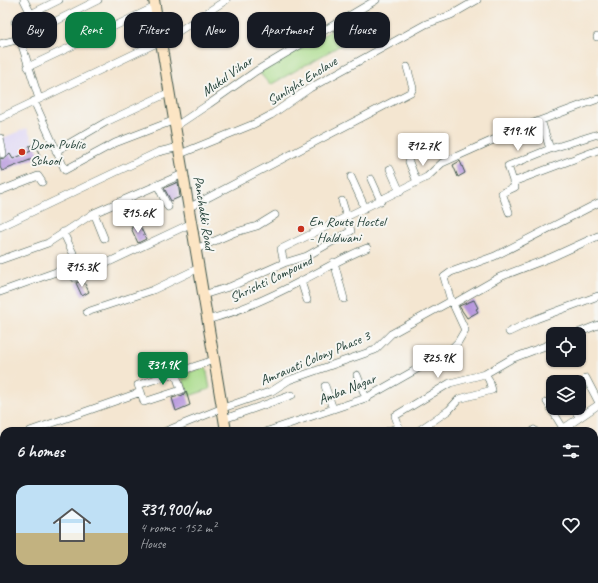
<!DOCTYPE html>
<meta charset="utf-8">
<style>
:root{--surface:#171b24;--page:#20242c;--text:#f1f3f6;--muted:#9ea1a6;--line:#363941;--accent:#0b8043}
body{margin:0;font-family:Caveat,sans-serif;background:var(--page);color:var(--text);height:100vh;display:flex;flex-direction:column;font-size:15px;white-space:nowrap}
*{box-sizing:border-box;margin:0}
p{font-size:13px;color:var(--muted)}
.icon{flex:none;width:22px;height:22px;fill:none;stroke:currentColor;stroke-width:2;stroke-linecap:round;stroke-linejoin:round}
.map{position:relative;flex:1;overflow:hidden}
.drawer{position:absolute;left:0px;top:427px;width:598px;height:156px;display:flex;flex-direction:column;background:var(--surface);border-radius:12px 12px 0 0;box-shadow:0 1px 3px #0004}
.drawer>*{flex:none}
.hud{position:absolute;left:12px;top:12px;width:574px;height:36px;display:flex;gap:8px}
.controls{position:absolute;left:546px;top:327px;display:grid;gap:8px}
.controls a{display:grid;place-items:center;width:40px;height:40px;border-radius:8px;background:var(--surface);box-shadow:0 1px 3px #0004;font-size:20px}
.price{position:absolute;translate:-50% -34px;padding:0 9px;border-radius:4px;background:#fff;color:#222;font-size:13px;line-height:26px;filter:drop-shadow(0 1px 2px #0008)}
.price::after{content:'';position:absolute;left:50%;top:24px;width:12px;height:9px;margin-left:-6px;background:inherit;clip-path:polygon(0 0,100% 0,50% 100%)}
.price.selected{background:var(--accent);color:#fff}
ul{padding:0;list-style:none}
li{display:flex;align-items:center;gap:12px;height:100px;padding:0 16px}
li+li{border-top:1px solid var(--line)}
li span{display:grid;place-items:center;flex:none;width:112px;height:80px;border-radius:12px;color:#555}
li>.icon{margin-inline-start:auto}
span .icon{width:48px;height:48px;fill:#fffc;stroke-width:1}
li b{font-size:17px}
h2{display:flex;justify-content:space-between;align-items:center;height:48px;padding:0 16px;font-size:17px}
.pill{padding:0 14px;border-radius:12px;background:var(--surface);box-shadow:0 1px 3px #0004;font-size:14px;line-height:36px}
.pill.selected{background:var(--accent);color:#fff}
.map>svg:first-child{display:block}
</style>
<div class="map">
<svg width="598" height="583" viewBox="0 0 598 583">
<rect width="100%" height="100%" fill="#f6f6f2"/>
<filter id="ink" filterUnits="userSpaceOnUse"><feTurbulence type="fractalNoise" baseFrequency=".025" numOctaves="2"/><feDisplacementMap in="SourceGraphic" scale="8" xChannelSelector="R" yChannelSelector="G"/><feConvolveMatrix kernelMatrix="1 2 1 2 8 2 1 2 1" color-interpolation-filters="sRGB"/></filter>
<filter id="wash" filterUnits="userSpaceOnUse"><feTurbulence type="fractalNoise" baseFrequency=".012" numOctaves="4" result="noise"/><feDisplacementMap in="SourceGraphic" scale="16" xChannelSelector="R" yChannelSelector="G"/><feGaussianBlur stdDeviation="0.9" result="paint"/><feColorMatrix in="noise" values="0 0 0 0 0 0 0 0 0 0 0 0 0 0 0 0 0 1.4 0 .05"/><feComposite in="paint" operator="in"/></filter>
<g filter="url(#wash)">
<rect width="100%" height="100%" fill="#f4e6d1"/>
<!-- built -->
<path fill="#ded5f6" d="M 27,128 L 40,156 L 2,171 L 0,167 L 0,157 L 5,155 L 3,138 Z"/>
<!-- green -->
<path fill="#a9db8a" stroke="#648c5f" d="M 332,30 L 341,45 L 270,85 L 259,72 Z
M 206,367 L 210,389 L 189,396 L 181,375 Z"/>
<g id="blocks">
<!-- building -->
<path fill="#b594dd" d="M 353,19 L 361,31 L 342,43 L 334,31 Z
M 35,144 L 40,156 L 2,171 L 0,167 L 0,158 L 4,159 L 10,154 L 13,159 L 31,151 L 29,146 Z
M 460,161 L 465,173 L 458,177 L 453,165 Z
M 178,182 L 180,197 L 171,201 L 164,188 Z
M 134,226 L 140,226 L 146,239 L 138,243 L 131,228 Z
M 83,280 L 89,292 L 82,296 L 76,283 Z
M 474,300 L 478,308 L 476,309 L 478,312 L 467,318 L 459,306 Z
M 186,391 L 190,405 L 176,411 L 172,398 L 183,395 Z"/>
</g>
</g>
<g filter="url(#ink)">
<use href="#blocks" fill-opacity="0" stroke="#3f564c" stroke-width="1"/>
<g fill="none" stroke-linecap="round" stroke-linejoin="round">
<!-- street casing -->
<g stroke="#3f564c" stroke-width="8">
<path id="street" d="M 24,0 L 31,14
M 15,22 L 59,0
M 597,37 L 598,37
M 160,38 L 176,33 L 226,0
M 20,39 L 39,99
M 0,44 L 20,39 L 98,0
M 28,67 L 155,7
M 34,101 L 65,170 L 115,143 L 175,120
M 0,118 L 161,41
M 541,120 L 550,149
M 176,126 L 209,104 L 256,71 L 376,0
M 0,138 L 3,154
M 56,151 L 106,122 L 170,92
M 180,154 L 254,124 L 271,115 L 310,88 L 426,24 L 451,15 L 477,0
M 409,162 L 417,182
M 390,169 L 400,192
M 351,177 L 365,208
M 371,179 L 381,201
M 513,182 L 598,150
M 157,184 L 168,207
M 0,191 L 38,176 L 42,182
M 126,199 L 137,222
M 190,207 L 411,92 L 413,88 L 407,67
M 509,212 L 502,193 L 515,187 L 508,166 L 550,149 L 598,134
M 94,213 L 104,238
M 0,227 L 158,152 L 179,147
M 63,232 L 73,253
M 196,249 L 233,233 L 257,226 L 275,215
M 0,260 L 48,243 L 94,213 L 183,174
M 334,262 L 344,299
M 284,263 L 281,249 L 417,182 L 427,177 L 442,163 L 520,128 L 598,99
M 301,281 L 307,300
M 0,292 L 70,267 L 75,278 L 192,223
M 203,295 L 232,286 L 284,263 L 307,256 L 351,231 L 342,201
M 452,302 L 453,304 L 500,277 L 552,257 L 598,236
M 87,312 L 153,290 L 199,268
M 207,320 C 240,311 271,297 301,281 C 324,270 341,258 367,248
M 509,332 L 536,319 L 598,296
M 575,334 L 598,325
M 357,375 L 366,398
M 586,378 L 598,401
M 325,386 L 333,409
M 141,392 L 144,402 L 181,390 L 175,372
M 547,402 L 563,428
M 574,408 L 579,417
M 224,419 L 292,395
M 534,430 L 535,431
M 30,431 L 141,392 L 138,385 L 214,360
M 166,431 L 223,408 L 272,391 L 289,380 L 375,350 L 391,334 L 451,301 L 444,277 L 451,272 L 495,256 L 598,203
M 268,431 L 366,398 L 449,351 L 458,342 L 465,330 L 453,304
M 388,431 L 399,427 L 395,416 L 450,383 L 485,374 L 511,359 L 553,343
M 418,431 L 449,410 L 459,399 L 492,390 L 489,380 L 485,374
M 560,431 L 598,405
M 0,442 L 4,440
M 594,464 L 598,461
M 594,502 L 598,499
M 0,520 L 4,519
M 0,528 L 4,542
M 594,560 L 598,559
M 53,579 L 53,583
M 85,579 L 85,583
M 118,579 L 118,583
M 312,579 L 313,583
M 375,579 L 377,583
M 406,579 L 409,583
M 437,579 L 439,583
M 460,579 L 462,583
M 505,579 L 507,583
M 344,582 L 345,583
M 6,583 L 14,579
M 391,583 L 398,579
M 529,583 L 538,579"/>
</g>
<!-- secondary casing -->
<g stroke="#3f564c" stroke-width="12">
<path id="secondary" d="M 154,0 L 226,431
M 252,579 L 253,583"/>
</g>
<!-- street -->
<use href="#street" stroke="#fff" stroke-width="7"/>
<!-- secondary -->
<use href="#secondary" stroke="#fce5c4" stroke-width="10"/>
</g>
</g>
<!-- markers -->
<g fill="#c8321e" stroke="#f6f6f2" stroke-width="1.5">
<circle cx="22" cy="152" r="4"/>
<circle cx="301" cy="229" r="4"/>
</g>
<g text-anchor="middle" dominant-baseline="central" stroke-width="4" stroke-linejoin="round" paint-order="stroke">
<!-- street labels -->
<g font-size="14" fill="#1f3d34" stroke="#f6f6f2">
<text transform="translate(227 76) rotate(-35)">Mukul Vihar</text>
<text transform="translate(302 81) rotate(-32)">Sunlight Enclave</text>
<text transform="translate(204 213) rotate(81)">Panchakki Road</text>
<text transform="translate(271 279) rotate(-26)">Shrishti Compound</text>
<text transform="translate(315 358) rotate(-23)">Amravati Colony Phase 3</text>
<text transform="translate(347 389) rotate(-22)">Amba Nagar</text>
</g>
<!-- poi labels -->
<g font-size="14" fill="#1f3d34" stroke="#f6f6f2" text-anchor="start">
<text x="30" y="144">Doon Public<tspan x="30" dy="16">School</tspan></text>
<text x="309" y="221">En Route Hostel<tspan x="309" dy="16">- Haldwani</tspan></text>
</g>
</g>
</svg>
<div class="controls">
<a><svg class="icon" aria-label="locate" viewBox="0 0 24 24"><circle cx="12" cy="12" r="6"/><path d="M12 2v4M12 18v4M2 12h4M18 12h4"/></svg></a>
<a><svg class="icon" aria-label="layers" viewBox="0 0 24 24"><path d="M12 4l9 5-9 5-9-5zM3 14l9 5 9-5"/></svg></a>
</div>
<b class="price" style="left:518px;top:152px">₹19.1K</b>
<b class="price" style="left:423px;top:167px">₹12.7K</b>
<b class="price" style="left:138px;top:234px">₹15.6K</b>
<b class="price" style="left:82px;top:288px">₹15.3K</b>
<b class="price" style="left:438px;top:379px">₹25.9K</b>
<b class="price selected" style="left:163px;top:386px">₹31.9K</b>
<div class="hud">
<a class="pill">Buy</a>
<a class="pill selected">Rent</a>
<a class="pill">Filters</a>
<a class="pill">New</a>
<a class="pill">Apartment</a>
<a class="pill">House</a>
</div>
<section class="drawer">
<h2>6 homes<svg class="icon" aria-label="filters" viewBox="0 0 24 24"><path d="M4 7h16M4 17h16"/><circle cx="9" cy="7" r="2"/><circle cx="15" cy="17" r="2"/></svg></h2>
<ul>
<li><span style="background:linear-gradient(#bfe0f5 60%,#c2b280 0)"><svg class="icon" aria-label="home" viewBox="0 0 24 24"><path d="M3 11l9-7 9 7M6 9v11h12V9"/></svg></span><div><b>₹31,900/mo</b><p>4 rooms · 152 m²</p><p>House</p></div><svg class="icon" aria-label="heart" viewBox="0 0 24 24"><path d="M12 20l-8-8c-3-5 5-10 8-4 3-6 11-1 8 4z"/></svg></li>
</ul>
</section>
</div>
